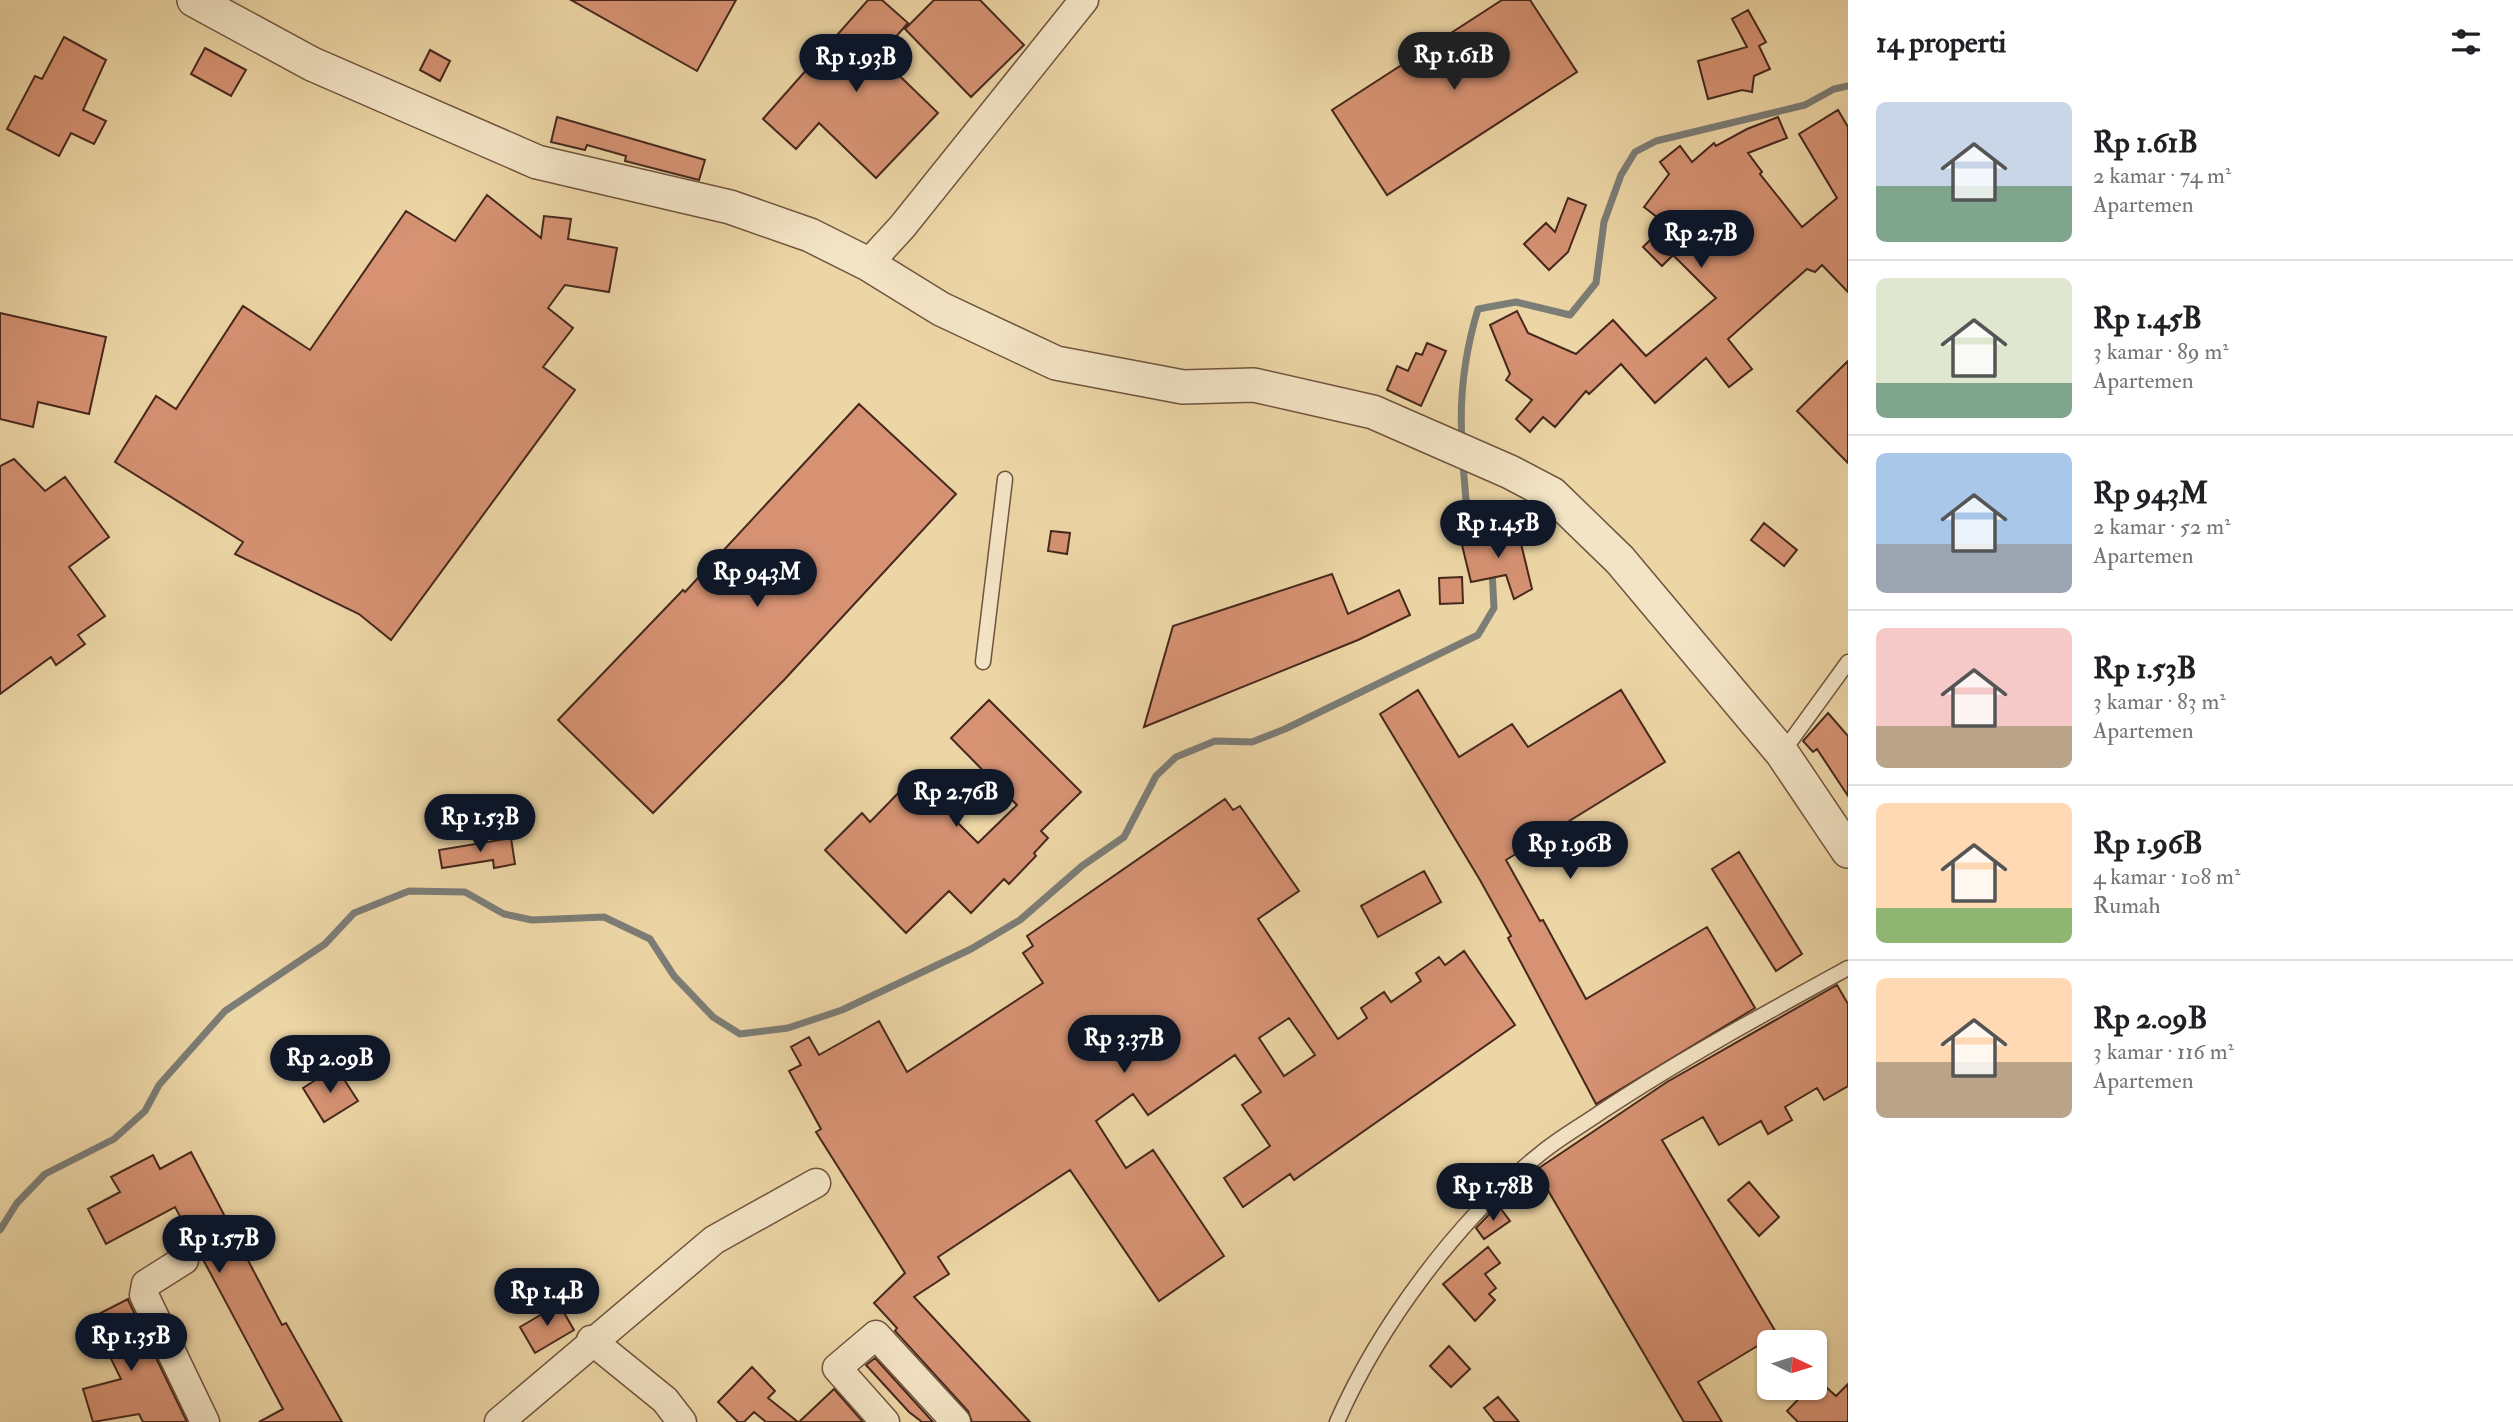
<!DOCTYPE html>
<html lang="id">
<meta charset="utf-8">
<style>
:root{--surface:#fff;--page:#f6f6f6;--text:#202124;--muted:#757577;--line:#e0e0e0;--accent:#111827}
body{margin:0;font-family:"IM FELL Double Pica",serif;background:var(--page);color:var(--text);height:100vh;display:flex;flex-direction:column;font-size:26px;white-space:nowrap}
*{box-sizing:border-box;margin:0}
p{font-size:23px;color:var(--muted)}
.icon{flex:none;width:38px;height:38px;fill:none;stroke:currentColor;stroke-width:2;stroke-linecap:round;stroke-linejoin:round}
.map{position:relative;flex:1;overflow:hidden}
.side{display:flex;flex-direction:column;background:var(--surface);width:665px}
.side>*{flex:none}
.needle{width:46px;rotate:94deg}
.buttons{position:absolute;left:1757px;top:1330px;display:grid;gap:14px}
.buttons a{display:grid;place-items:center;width:70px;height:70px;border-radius:10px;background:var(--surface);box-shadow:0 2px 5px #0004;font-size:35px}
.price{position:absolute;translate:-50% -60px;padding:0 16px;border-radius:24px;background:var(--accent);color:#fff;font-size:23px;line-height:46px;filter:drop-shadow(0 2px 4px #0008)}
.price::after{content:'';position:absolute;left:50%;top:42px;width:21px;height:16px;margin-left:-10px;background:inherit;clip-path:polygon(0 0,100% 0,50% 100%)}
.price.selected{background:#222;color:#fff}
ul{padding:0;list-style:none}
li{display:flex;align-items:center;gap:21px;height:175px;padding:0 28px}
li+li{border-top:2px solid var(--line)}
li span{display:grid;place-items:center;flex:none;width:196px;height:140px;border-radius:10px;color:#555}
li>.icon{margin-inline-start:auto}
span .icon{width:84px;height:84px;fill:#fffc;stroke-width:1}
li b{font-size:30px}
h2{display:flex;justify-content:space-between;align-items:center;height:84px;padding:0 28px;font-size:30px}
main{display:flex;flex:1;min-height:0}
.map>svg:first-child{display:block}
</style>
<main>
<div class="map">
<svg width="1848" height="1422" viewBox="0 0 1848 1422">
<rect width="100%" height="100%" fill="#edd6a6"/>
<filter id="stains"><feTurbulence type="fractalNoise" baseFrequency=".00286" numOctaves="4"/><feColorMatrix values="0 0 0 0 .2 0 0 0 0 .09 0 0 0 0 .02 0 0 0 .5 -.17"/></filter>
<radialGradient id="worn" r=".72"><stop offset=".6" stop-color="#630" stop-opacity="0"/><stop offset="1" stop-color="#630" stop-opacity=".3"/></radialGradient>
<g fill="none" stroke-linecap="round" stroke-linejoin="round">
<!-- stream -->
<path stroke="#7c7d77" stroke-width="7" d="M 1462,441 C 1459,396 1465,352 1478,309 L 1516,302 L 1570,315 L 1596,283 L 1604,222 L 1621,175 L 1635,152 L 1656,141 L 1805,105 L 1834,89 L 1848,86
M 1463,464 L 1466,500 L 1480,522 L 1486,545
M 0,1230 L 17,1203 L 45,1174 L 114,1139 L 145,1111 L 159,1085 L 225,1011 L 325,944 L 354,913 L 409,891 L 465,892 L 504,914 L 532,920 L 604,917 L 650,939 L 674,976 L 713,1017 L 740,1034 L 788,1028 L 842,1010 L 971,949 L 1020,920 L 1082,866 L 1124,837 L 1156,776 L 1176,757 L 1215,741 L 1252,742 L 1285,729 L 1478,635 L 1494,608 L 1492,570"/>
</g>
<!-- building -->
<path fill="#d69273" stroke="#46281c" stroke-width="2" fill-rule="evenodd" d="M 571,0 L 736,0 L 697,71 Z
M 868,0 L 882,0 L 908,23 L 879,56 L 938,113 L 876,178 L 819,123 L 796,149 L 763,119 Z
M 934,0 L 980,0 L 1024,45 L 971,97 L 905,29 Z
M 1502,0 L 1530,0 L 1577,72 L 1387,195 L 1332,110 Z
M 1748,10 L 1766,42 L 1759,46 L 1770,69 L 1754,76 L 1752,92 L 1742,90 L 1708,99 L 1698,61 L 1747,47 L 1732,19 Z
M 64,37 L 106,60 L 83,110 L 106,121 L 94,144 L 71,133 L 59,156 L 7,129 L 35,76 L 42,79 Z
M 205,48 L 246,70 L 231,96 L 191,74 Z
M 430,50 L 450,61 L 440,81 L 420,70 Z
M 1838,110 L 1848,127 L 1848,292 L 1822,265 L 1815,272 L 1807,269 L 1728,339 L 1752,369 L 1729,387 L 1706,358 L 1655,403 L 1621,364 L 1589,394 L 1586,391 L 1555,427 L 1543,417 L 1530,432 L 1516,419 L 1532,400 L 1506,380 L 1510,374 L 1490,325 L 1517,311 L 1528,333 L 1576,354 L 1613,320 L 1646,356 L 1716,298 L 1673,255 L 1662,266 L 1643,247 L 1661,229 L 1657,226 L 1662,221 L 1644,207 L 1669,174 L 1660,162 L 1680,146 L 1692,162 L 1714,143 L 1716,146 L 1747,129 L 1778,117 L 1787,138 L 1748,153 L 1762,172 L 1760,174 L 1802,227 L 1837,198 L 1799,134 Z
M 557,117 L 705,160 L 699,180 L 625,161 L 626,156 L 587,145 L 585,150 L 551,142 Z
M 487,195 L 541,238 L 544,216 L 571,219 L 568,239 L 617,248 L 609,292 L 565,285 L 548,308 L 573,328 L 543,367 L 575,390 L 391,640 L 359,614 L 235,554 L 243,542 L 115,462 L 156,396 L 176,409 L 243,306 L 310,350 L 406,211 L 455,241 Z
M 1568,198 L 1586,205 L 1568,252 L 1549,270 L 1524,244 L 1546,223 L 1555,232 Z
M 0,313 L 106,337 L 89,414 L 38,402 L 33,427 L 0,419 Z
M 1427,343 L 1446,351 L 1421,406 L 1387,390 L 1397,366 L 1408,371 L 1416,353 L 1422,355 Z
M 1848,361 L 1848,463 L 1797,411 Z
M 859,404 L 956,494 L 784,680 L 653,813 L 558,720 L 683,590 L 685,592 Z
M 14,459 L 45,491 L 65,477 L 109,537 L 69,567 L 105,616 L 78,635 L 85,644 L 56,665 L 51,657 L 0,694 L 0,466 Z
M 1764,523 L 1797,550 L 1784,566 L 1751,540 Z
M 1517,527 L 1532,589 L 1514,599 L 1506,575 L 1471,582 L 1461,541 Z
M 1051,531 L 1070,533 L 1067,554 L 1048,551 Z
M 1332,574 L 1348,614 L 1399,590 L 1410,615 L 1358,640 L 1144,727 L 1173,626 Z
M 1462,577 L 1463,603 L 1440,604 L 1439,578 Z
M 1418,690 L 1459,757 L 1512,724 L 1528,747 L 1621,690 L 1665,762 L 1506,860 L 1540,921 L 1543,920 L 1586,999 L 1707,927 L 1755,1008 L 1596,1104 L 1508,938 L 1511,936 L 1480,880 L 1380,714 Z
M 989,700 L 1081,792 L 1041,831 L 1048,838 L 1034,853 L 1036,856 L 1009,884 L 1004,879 L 971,913 L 949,891 L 906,933 L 825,850 L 862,813 L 870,822 L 913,778 L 978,843 L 1017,805 L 951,738 Z
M 1828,713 L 1848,736 L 1848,796 L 1817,749 L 1813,752 L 1803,741 Z
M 1225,799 L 1233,810 L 1240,806 L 1299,891 L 1258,919 L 1338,1039 L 1367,1018 L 1361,1008 L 1384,992 L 1391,1002 L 1421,981 L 1416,973 L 1439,957 L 1445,965 L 1464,951 L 1515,1025 L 1294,1180 L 1290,1174 L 1243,1207 L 1224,1178 L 1270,1146 L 1242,1105 L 1261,1092 L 1235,1055 L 1148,1115 L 1133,1094 L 1096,1121 L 1126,1168 L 1153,1150 L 1224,1256 L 1159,1301 L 1070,1170 L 938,1257 L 949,1274 L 914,1297 L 1030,1422 L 972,1422 L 968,1411 L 895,1331 L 897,1328 L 874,1303 L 905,1273 L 816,1132 L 821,1129 L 789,1071 L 801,1065 L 791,1047 L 809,1037 L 819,1055 L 879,1021 L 907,1072 L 1043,983 L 1023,953 L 1033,946 L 1027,936 ZM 1289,1018 L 1315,1055 L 1284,1076 L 1259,1038 Z
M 511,838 L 515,864 L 494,868 L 493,860 L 442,868 L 439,850 Z
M 1739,852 L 1802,954 L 1776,971 L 1712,869 Z
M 1424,871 L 1441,902 L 1378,937 L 1361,906 Z
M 1837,985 L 1848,1004 L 1848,1086 L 1824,1100 L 1817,1088 L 1785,1107 L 1792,1120 L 1768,1134 L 1761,1121 L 1719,1145 L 1703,1117 L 1662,1140 L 1777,1334 L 1698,1382 L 1722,1422 L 1684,1422 L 1536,1170 L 1667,1082 Z
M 336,1067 L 358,1101 L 324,1122 L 303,1088 Z
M 191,1152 L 282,1325 L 286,1323 L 342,1422 L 259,1422 L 283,1409 L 175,1207 L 106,1244 L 88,1209 L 120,1192 L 111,1177 L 153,1155 L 160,1169 Z
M 1749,1182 L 1779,1217 L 1759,1236 L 1728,1200 Z
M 1498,1205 L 1510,1221 L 1484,1239 L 1476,1228 Z
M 1488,1247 L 1500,1263 L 1485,1274 L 1496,1288 L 1489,1294 L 1495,1300 L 1475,1321 L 1443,1284 Z
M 128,1299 L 129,1302 L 187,1422 L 143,1422 L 139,1414 L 93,1422 L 83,1389 L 121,1379 L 91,1318 Z
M 559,1304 L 574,1330 L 535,1353 L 520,1327 Z
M 1449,1346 L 1470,1369 L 1451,1387 L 1430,1366 Z
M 875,1358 L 933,1422 L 922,1422 L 909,1412 L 866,1365 Z
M 752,1367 L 775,1391 L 768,1398 L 798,1422 L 766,1422 L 754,1412 L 744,1422 L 738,1422 L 718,1402 Z
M 1817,1379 L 1836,1396 L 1848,1384 L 1848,1422 L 1798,1422 L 1787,1411 L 1809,1388 L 1815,1388 Z
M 834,1389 L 863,1422 L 799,1422 Z
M 1498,1397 L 1519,1422 L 1495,1422 L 1484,1408 Z"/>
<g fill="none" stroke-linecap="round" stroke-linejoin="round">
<!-- service casing -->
<g stroke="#70543e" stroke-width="17">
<path id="service" d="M 983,662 L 1005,479
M 1782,753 L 1848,662
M 1337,1422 C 1379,1326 1458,1219 1540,1154 C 1559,1138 1581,1126 1601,1112 C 1681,1059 1764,1014 1848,968"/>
</g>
<!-- minor casing -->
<g stroke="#70543e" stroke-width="31">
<path id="minor" d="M 868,264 L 902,227 L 1084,0
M 184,1260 L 146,1284 L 144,1295 L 205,1422
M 591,1340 L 665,1400 L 682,1422
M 499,1422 L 714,1240 L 816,1183
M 885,1422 L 837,1368 L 876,1335 L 956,1422"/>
</g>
<!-- tertiary casing -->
<g stroke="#70543e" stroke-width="36">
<path id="tertiary" d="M 194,0 L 312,64 L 537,162 L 730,207 L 810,235 L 868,264 L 941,309 L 1056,363 L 1183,387 L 1254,385 L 1373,412 L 1510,472 L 1552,494 L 1620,560 L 1782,753 L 1848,851"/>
</g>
<!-- service -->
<use href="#service" stroke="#f3e4c5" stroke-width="14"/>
<!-- minor -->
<use href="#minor" stroke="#f3e4c5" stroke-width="28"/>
<!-- tertiary -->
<use href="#tertiary" stroke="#f3e4c5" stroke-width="33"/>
</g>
<rect width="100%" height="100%" filter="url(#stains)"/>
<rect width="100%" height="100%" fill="url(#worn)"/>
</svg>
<div class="buttons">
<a><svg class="needle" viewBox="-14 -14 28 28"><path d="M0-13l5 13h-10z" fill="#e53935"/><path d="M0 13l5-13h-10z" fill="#757577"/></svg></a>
</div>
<b class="price selected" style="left:1454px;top:92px">Rp 1.61B</b>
<b class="price" style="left:856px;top:94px">Rp 1.93B</b>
<b class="price" style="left:1701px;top:270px">Rp 2.7B</b>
<b class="price" style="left:1498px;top:560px">Rp 1.45B</b>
<b class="price" style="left:757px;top:609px">Rp 943M</b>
<b class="price" style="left:956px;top:829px">Rp 2.76B</b>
<b class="price" style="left:480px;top:854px">Rp 1.53B</b>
<b class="price" style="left:1570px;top:881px">Rp 1.96B</b>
<b class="price" style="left:1124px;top:1075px">Rp 3.37B</b>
<b class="price" style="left:330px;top:1095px">Rp 2.09B</b>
<b class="price" style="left:1493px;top:1223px">Rp 1.78B</b>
<b class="price" style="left:219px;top:1275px">Rp 1.57B</b>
<b class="price" style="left:547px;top:1328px">Rp 1.4B</b>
<b class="price" style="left:131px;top:1373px">Rp 1.35B</b>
</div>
<section class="side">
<h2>14 properti<svg class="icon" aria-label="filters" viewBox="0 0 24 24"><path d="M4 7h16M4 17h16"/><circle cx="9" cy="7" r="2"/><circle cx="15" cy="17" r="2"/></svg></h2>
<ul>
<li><span style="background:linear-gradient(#c9d6e8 60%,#7fa58c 0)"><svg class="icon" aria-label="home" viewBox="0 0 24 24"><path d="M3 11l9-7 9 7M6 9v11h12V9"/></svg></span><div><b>Rp 1.61B</b><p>2 kamar · 74 m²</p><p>Apartemen</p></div></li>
<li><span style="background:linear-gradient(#dfe7d0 75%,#7fa58c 0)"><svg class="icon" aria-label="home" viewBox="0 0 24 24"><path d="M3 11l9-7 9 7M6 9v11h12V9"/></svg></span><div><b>Rp 1.45B</b><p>3 kamar · 89 m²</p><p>Apartemen</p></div></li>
<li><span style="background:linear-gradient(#a9c7e8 65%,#9aa5b1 0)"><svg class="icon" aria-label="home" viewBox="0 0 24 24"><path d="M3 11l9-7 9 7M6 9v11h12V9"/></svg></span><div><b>Rp 943M</b><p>2 kamar · 52 m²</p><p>Apartemen</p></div></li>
<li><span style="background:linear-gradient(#f6c9c9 70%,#b9a48a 0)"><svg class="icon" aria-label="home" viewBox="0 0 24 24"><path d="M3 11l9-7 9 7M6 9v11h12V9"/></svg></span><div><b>Rp 1.53B</b><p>3 kamar · 83 m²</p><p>Apartemen</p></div></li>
<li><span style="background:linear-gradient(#ffd9b3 75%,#8fb573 0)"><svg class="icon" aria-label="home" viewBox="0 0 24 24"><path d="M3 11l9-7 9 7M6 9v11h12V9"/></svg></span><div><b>Rp 1.96B</b><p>4 kamar · 108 m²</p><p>Rumah</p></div></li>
<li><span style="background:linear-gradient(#ffd9b3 60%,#b9a48a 0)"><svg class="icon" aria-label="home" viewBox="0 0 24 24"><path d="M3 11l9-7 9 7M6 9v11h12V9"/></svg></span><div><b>Rp 2.09B</b><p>3 kamar · 116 m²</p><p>Apartemen</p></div></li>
</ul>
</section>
</main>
